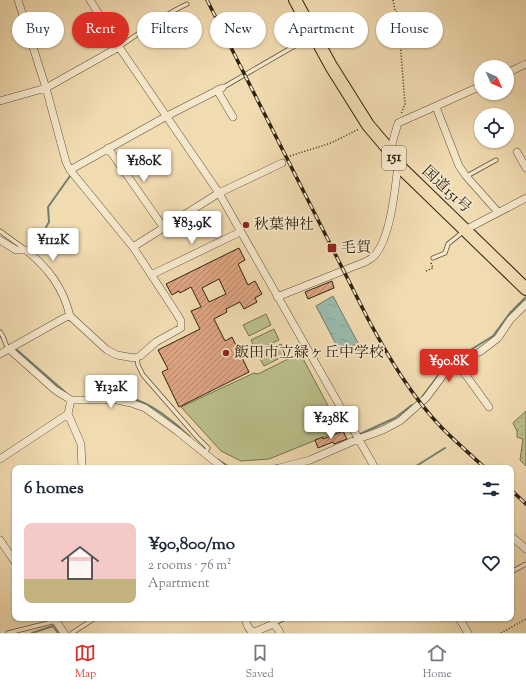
<!DOCTYPE html>
<meta charset="utf-8">
<style>
:root{--surface:#fff;--page:#f2f2f3;--text:#1f2937;--muted:#747a83;--line:#e0e1e3;--accent:#d93025}
body{margin:0;font-family:"Sorts Mill Goudy","Noto Serif JP",serif;background:var(--page);color:var(--text);height:100vh;display:flex;flex-direction:column;font-size:15px;white-space:nowrap}
*{box-sizing:border-box;margin:0}
p{font-size:13px;color:var(--muted)}
.icon{flex:none;width:22px;height:22px;fill:none;stroke:currentColor;stroke-width:2;stroke-linecap:round;stroke-linejoin:round}
.map{position:relative;flex:1;overflow:hidden}
.sheet{position:absolute;left:12px;top:465px;width:502px;height:156px;display:flex;flex-direction:column;background:var(--surface);border-radius:8px;box-shadow:0 1px 3px #0004}
.sheet>*{flex:none}
.banner{position:absolute;left:12px;top:12px;width:502px;height:36px;display:flex;gap:8px}
.needle{width:26px;rotate:135deg}
.controls{position:absolute;left:474px;top:60px;display:grid;gap:8px}
.controls a{display:grid;place-items:center;width:40px;height:40px;border-radius:50%;background:var(--surface);box-shadow:0 1px 3px #0004;font-size:20px}
.price{position:absolute;translate:-50% -34px;padding:0 9px;border-radius:4px;background:#fff;color:#222;font-size:13px;line-height:26px;filter:drop-shadow(0 1px 2px #0008)}
.price::after{content:'';position:absolute;left:50%;top:24px;width:12px;height:9px;margin-left:-6px;background:inherit;clip-path:polygon(0 0,100% 0,50% 100%)}
.price.on{background:var(--accent);color:#fff}
ul{padding:0;list-style:none}
li{display:flex;align-items:center;gap:12px;height:100px;padding:0 12px}
li span{display:grid;place-items:center;flex:none;width:112px;height:80px;border-radius:8px;color:#555}
li>.icon{margin-inline-start:auto}
span .icon{width:48px;height:48px;fill:#fffc;stroke-width:1}
li b{font-size:17px}
h2{display:flex;justify-content:space-between;align-items:center;height:48px;padding:0 12px;font-size:17px}
.chip{padding:0 14px;border-radius:18px;background:var(--surface);box-shadow:0 1px 3px #0004;font-size:14px;line-height:36px}
.chip.on{background:var(--accent);color:#fff}
.menu{display:flex;justify-content:space-around;align-items:center;height:56px;border-top:1px solid var(--line);background:var(--surface);font-size:11px;color:var(--muted)}
.menu a{display:grid;justify-items:center;gap:2px}
.menu .on{color:var(--accent)}
.map>svg:first-child{display:block}
</style>
<div class="map">
<svg width="526" height="633" viewBox="0 0 526 633">
<defs>
<pattern id="park-dots" width="8" height="8" patternUnits="userSpaceOnUse"><rect width="8" height="8" fill="#bbc08b"/><path d="M2 2h.1M6 6h.1" fill="none" stroke="#a1a577" stroke-width="1.8" stroke-linecap="round"/></pattern>
<pattern id="water-ripples" width="26" height="14" patternUnits="userSpaceOnUse"><rect width="26" height="14" fill="#9bbbae"/><path d="M2 4q2-2 4 0t4 0M15 11q2-2 4 0t4 0" fill="none" stroke="#86a095"/></pattern>
<pattern id="building-hatch" width="6" height="6" patternUnits="userSpaceOnUse"><rect width="6" height="6" fill="#dea582"/><path d="M-1 1l2-2M0 6l6-6M5 7l2-2" fill="none" stroke="#b48669"/></pattern>
</defs>
<rect width="100%" height="100%" fill="#f1dbb1"/>
<filter id="stains"><feTurbulence type="fractalNoise" baseFrequency=".005" numOctaves="4"/><feColorMatrix values="0 0 0 0 .2 0 0 0 0 .09 0 0 0 0 .02 0 0 0 .5 -.17"/></filter>
<radialGradient id="worn" r=".72"><stop offset=".6" stop-color="#630" stop-opacity="0"/><stop offset="1" stop-color="#630" stop-opacity=".3"/></radialGradient>
<!-- park -->
<path fill="url(#park-dots)" stroke="#76714e" d="M 526,411 L 526,466 L 520,460 L 523,439 L 517,437 L 517,431 L 513,423 Z"/>
<!-- garden -->
<path fill="#bbc08b" stroke="#76714e" d="M 266,314 L 271,325 L 249,336 L 243,325 Z
M 274,329 L 279,340 L 256,351 L 251,340 Z
M 281,344 L 286,355 L 264,366 L 258,355 Z
M 300,353 L 341,430 L 269,459 L 241,461 L 221,451 L 181,407 L 254,373 L 258,374 Z"/>
<!-- water -->
<path fill="url(#water-ripples)" stroke="#707e6f" d="M 333,296 L 358,343 L 340,352 L 316,306 Z"/>
<g fill="none" stroke-linecap="round" stroke-linejoin="round">
<!-- stream -->
<path stroke="#707e6f" stroke-width="2" d="M 46,227 L 49,222 L 48,207 L 70,176
M 0,336 L 4,340
M 17,350 L 65,392
M 106,395 C 114,396 122,396 130,398 C 150,402 176,423 190,437
M 422,397 L 446,365 L 493,336 L 510,313 L 526,297
M 360,434 L 395,418 L 412,405
M 217,459 L 231,468
M 263,468 L 279,465
M 413,468 L 445,448
M 32,633 L 53,626 L 58,633"/>
</g>
<!-- building -->
<path fill="url(#building-hatch)" stroke="#302211" fill-rule="evenodd" d="M 239,248 L 245,260 L 238,264 L 248,285 L 255,281 L 262,294 L 255,298 L 257,302 L 244,309 L 240,302 L 226,309 L 227,312 L 214,319 L 225,341 L 232,337 L 249,372 L 179,407 L 162,372 L 168,369 L 158,350 L 200,329 L 191,311 L 201,307 L 191,287 L 180,293 L 179,291 L 172,295 L 166,284 ZM 219,279 L 226,294 L 209,302 L 202,288 Z
M 332,281 L 334,288 L 308,299 L 305,292 Z
M 343,431 L 347,439 L 334,444 L 333,442 L 318,448 L 315,440 L 323,437 L 323,439 Z"/>
<g fill="none" stroke-linecap="round" stroke-linejoin="round">
<!-- lane casing -->
<g stroke="#605039" stroke-width="5">
<path id="lane" d="M 119,47 C 141,32 163,15 187,4
M 222,88 L 310,37
M 467,176 L 496,160
M 0,231 L 25,249
M 433,258 L 445,253 L 448,244 L 464,231
M 0,332 C 5,337 4,344 9,349
M 137,357 L 138,365 L 143,375 L 197,437 L 208,448 L 205,454
M 511,572 L 526,564
M 273,624 L 285,618
M 8,633 L 56,621
M 72,633 L 95,618"/>
</g>
<!-- street casing -->
<g stroke="#605039" stroke-width="8">
<path id="street" d="M 90,0 L 119,47 L 219,193 L 375,468
M 507,73 L 526,64
M 217,90 L 233,117
M 0,101 L 46,88 L 119,47
M 436,107 L 459,166 L 466,176 L 498,212
M 108,148 L 164,228
M 390,151 L 398,123 L 481,86
M 517,152 L 526,168
M 70,170 L 167,116 L 222,88
M 465,230 L 526,198
M 0,240 L 16,250 L 26,250 C 48,268 63,287 70,316
M 133,247 L 219,193 L 282,163
M 151,275 L 240,232
M 277,297 L 365,262 C 368,260 373,258 375,255 C 391,236 395,189 398,165
M 9,349 L 55,390 L 71,400 L 117,400 L 131,403 L 145,408 L 177,431 L 223,468
M 0,354 L 64,318 L 70,316 L 107,350 L 117,355 L 134,358 L 140,356 L 156,342 L 181,328 L 181,321 L 177,314 L 133,247 L 70,170 L 66,162 L 46,88 L 18,0
M 457,363 L 489,407
M 71,400 L 68,414 L 81,444 L 82,468
M 0,459 L 68,414
M 279,468 L 310,460 L 358,439 L 383,430 L 400,421 L 426,398 L 444,374 L 452,366 L 481,351 L 498,338 L 510,320 L 526,304
M 511,536 L 526,549
M 0,540 L 15,562
M 54,618 L 64,633
M 245,618 C 247,624 248,631 255,632 L 273,624 L 278,629 L 280,633
M 459,618 L 468,633"/>
</g>
<!-- highway casing -->
<g stroke="#302211" stroke-width="14">
<path id="highway" d="M 295,0 L 331,66 L 368,125 L 390,151 L 398,165 L 526,289"/>
</g>
<!-- path -->
<path stroke="#302211" stroke-width="1.5" stroke-dasharray="1 2" stroke-linecap="butt" d="M 393,0 L 395,10 L 398,14 L 405,104 L 401,114
M 290,156 L 331,143 L 359,129
M 426,271 L 433,268 L 431,263
M 501,633 L 526,619"/>
<!-- lane -->
<use href="#lane" stroke="#f6e8cc" stroke-width="3.5"/>
<!-- street -->
<use href="#street" stroke="#f6e8cc" stroke-width="7"/>
<!-- highway -->
<use href="#highway" stroke="#f1dbb1" stroke-width="12"/>
<!-- rail casing -->
<g stroke="#302211" stroke-width="3.5">
<path id="rail" d="M 207,0 L 368,319 C 389,358 412,397 442,428 C 456,442 471,455 485,468
M 511,490 L 526,504"/>
</g>
<!-- rail -->
<use href="#rail" stroke="#f6e8cc" stroke-width="2" stroke-dasharray="6" stroke-linecap="butt"/>
</g>
<!-- markers -->
<g fill="#8f2418" stroke="#f6e8cc" stroke-width="1.5">
<circle cx="246" cy="225" r="4"/>
<rect x="327" y="243" width="10" height="10" rx="2"/>
<circle cx="226" cy="353" r="4"/>
</g>
<g text-anchor="middle" dominant-baseline="central" stroke-width="3.5" stroke-linejoin="round" paint-order="stroke">
<!-- shield labels -->
<rect fill="#f6e8cc" stroke="#6b5d49" stroke-width="1" x="382" y="146" width="24" height="24" rx="3"/>
<g font-size="14" font-weight="bold" fill="#302211">
<text x="394" y="158">151</text>
</g>
<!-- street labels -->
<g font-size="15" fill="#302211" stroke="#f6e8cc">
<text transform="translate(446 190) rotate(43)">国道151号</text>
</g>
<!-- poi labels -->
<g font-size="15" fill="#302211" stroke="#f6e8cc" text-anchor="start">
<text x="254" y="225">秋葉神社</text>
<text x="341" y="248">毛賀</text>
<text x="234" y="353">飯田市立緑ヶ丘中学校</text>
</g>
</g>
<rect width="100%" height="100%" filter="url(#stains)"/>
<rect width="100%" height="100%" fill="url(#worn)"/>
</svg>
<div class="controls">
<a><svg class="needle" viewBox="-14 -14 28 28"><path d="M0-13l5 13h-10z" fill="#e53935"/><path d="M0 13l5-13h-10z" fill="#747a83"/></svg></a>
<a><svg class="icon" aria-label="locate" viewBox="0 0 24 24"><circle cx="12" cy="12" r="6"/><path d="M12 2v4M12 18v4M2 12h4M18 12h4"/></svg></a>
</div>
<b class="price" style="left:144px;top:183px">¥180K</b>
<b class="price" style="left:192px;top:245px">¥83.9K</b>
<b class="price" style="left:53px;top:262px">¥112K</b>
<b class="price on" style="left:449px;top:383px">¥90.8K</b>
<b class="price" style="left:111px;top:409px">¥132K</b>
<b class="price" style="left:331px;top:440px">¥238K</b>
<div class="banner">
<a class="chip">Buy</a>
<a class="chip on">Rent</a>
<a class="chip">Filters</a>
<a class="chip">New</a>
<a class="chip">Apartment</a>
<a class="chip">House</a>
</div>
<section class="sheet">
<h2>6 homes<svg class="icon" aria-label="filters" viewBox="0 0 24 24"><path d="M4 7h16M4 17h16"/><circle cx="9" cy="7" r="2"/><circle cx="15" cy="17" r="2"/></svg></h2>
<ul>
<li><span style="background:linear-gradient(#f6c9c9 70%,#c2b280 0)"><svg class="icon" aria-label="home" viewBox="0 0 24 24"><path d="M3 11l9-7 9 7M6 9v11h12V9"/></svg></span><div><b>¥90,800/mo</b><p>2 rooms · 76 m²</p><p>Apartment</p></div><svg class="icon" aria-label="heart" viewBox="0 0 24 24"><path d="M12 20l-8-8c-3-5 5-10 8-4 3-6 11-1 8 4z"/></svg></li>
</ul>
</section>
</div>
<nav class="menu">
<a class="on"><svg class="icon" aria-label="map" viewBox="0 0 24 24"><path d="M3 6l6-2 6 2 6-2v14l-6 2-6-2-6 2zM9 4v14M15 6v14"/></svg>Map</a>
<a><svg class="icon" aria-label="saved" viewBox="0 0 24 24"><path d="M7 4h10v16l-5-4-5 4z"/></svg>Saved</a>
<a><svg class="icon" aria-label="home" viewBox="0 0 24 24"><path d="M3 11l9-7 9 7M6 9v11h12V9"/></svg>Home</a>
</nav>
